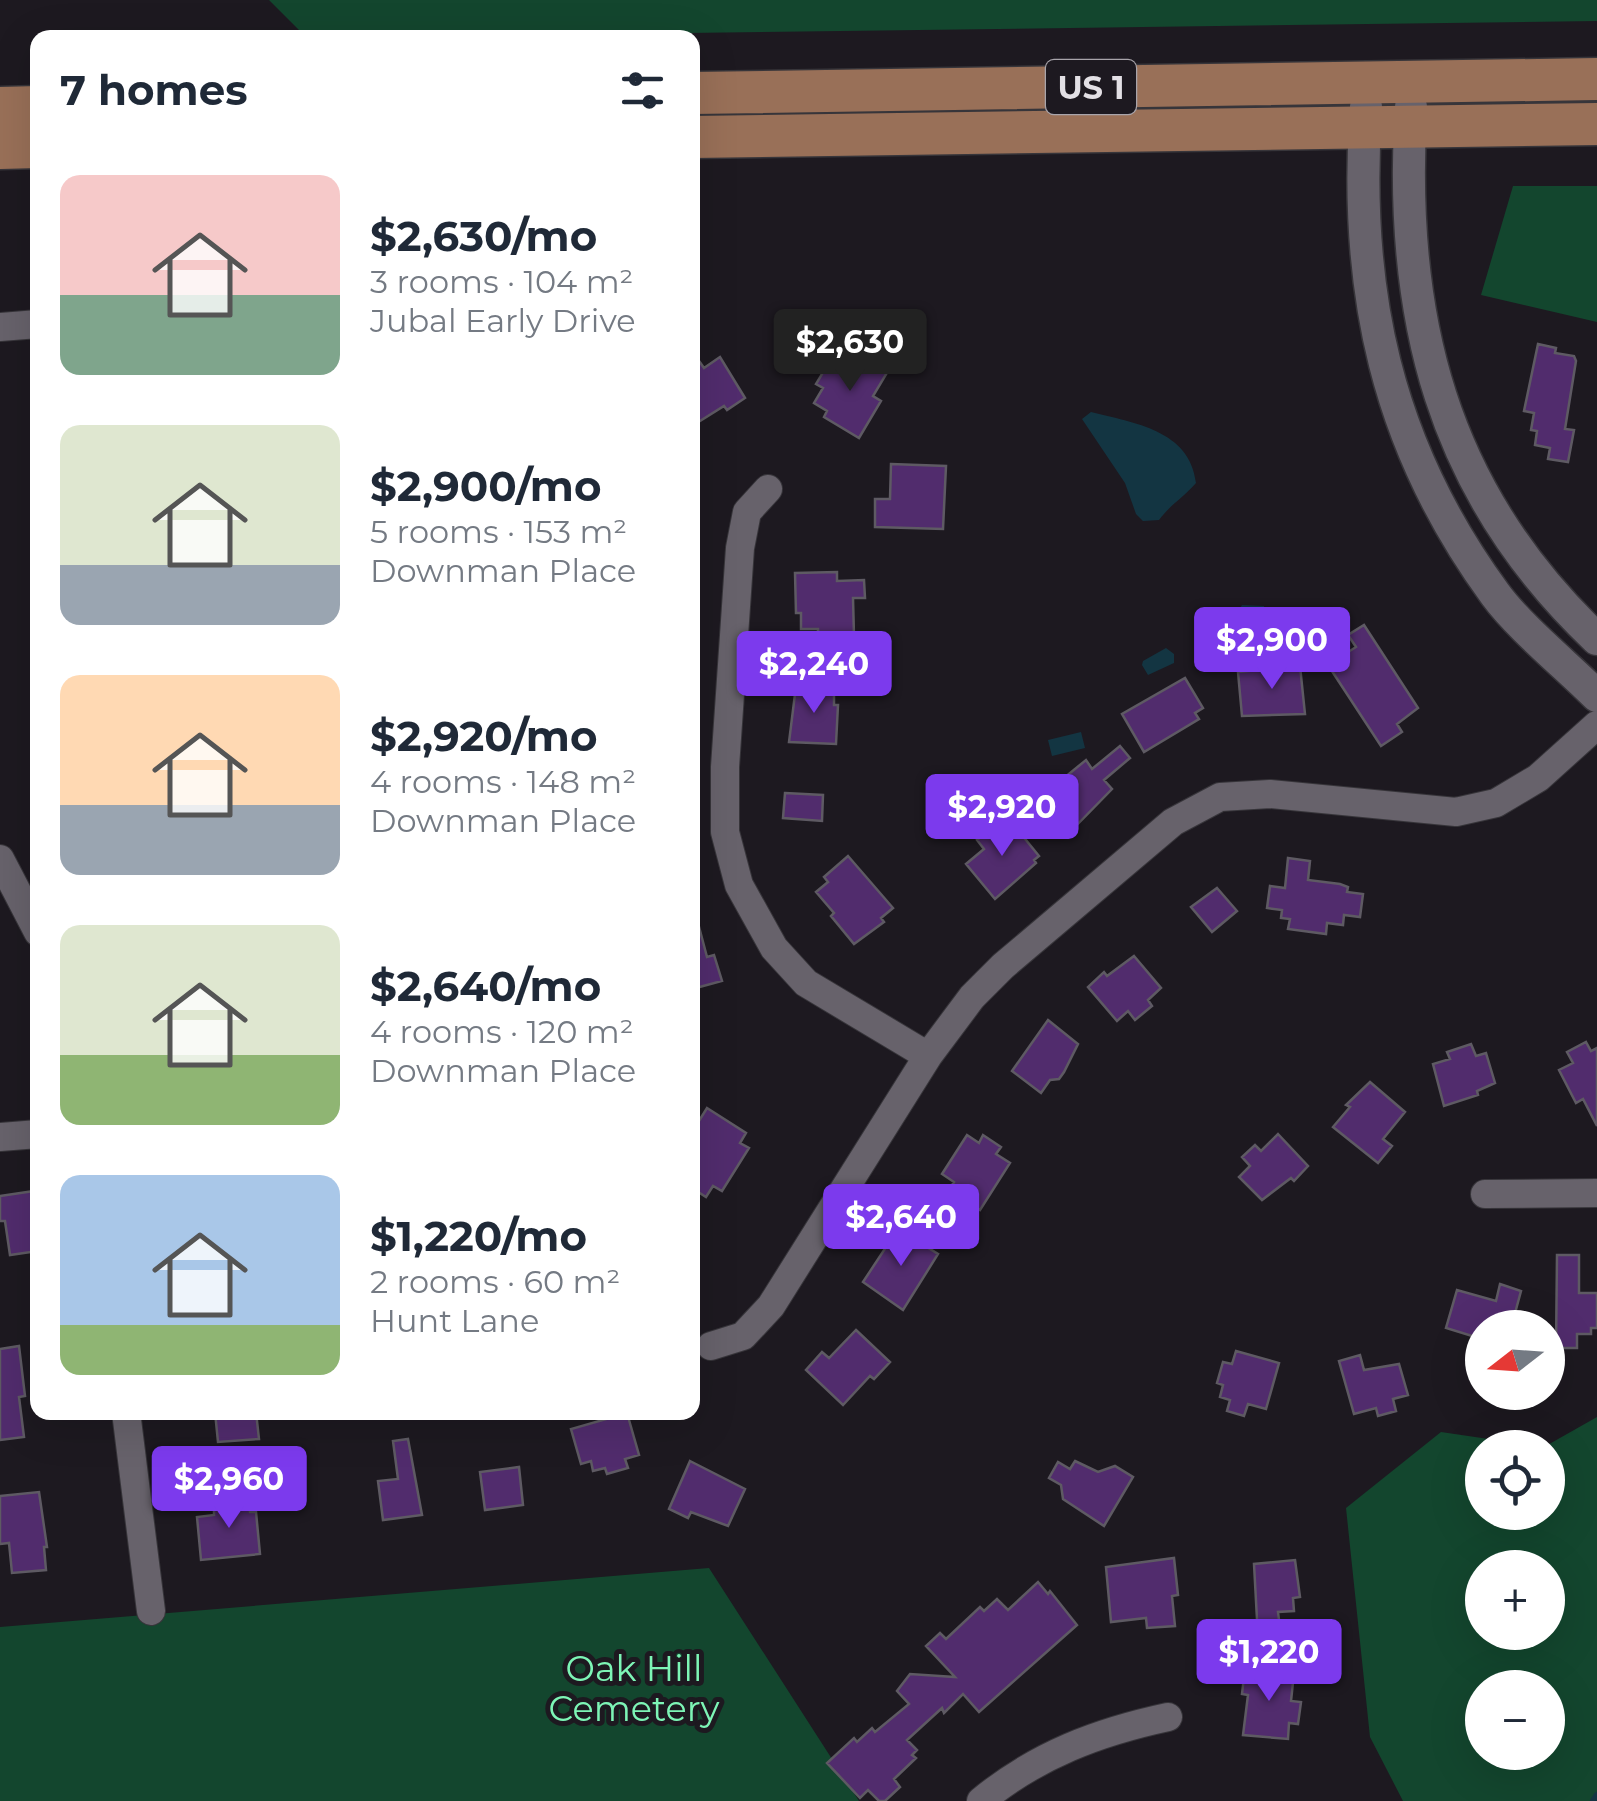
<!DOCTYPE html>
<meta charset="utf-8">
<style>
:root{--surface:#fff;--page:#f6f6f7;--text:#1f2937;--muted:#747a83;--accent:#7c3aed}
body{margin:0;font-family:Montserrat,sans-serif;background:var(--page);color:var(--text);height:100vh;display:flex;flex-direction:column;font-size:38px;white-space:nowrap}
*{box-sizing:border-box;margin:0}
p{font-size:32px;color:var(--muted)}
.icon{flex:none;width:55px;height:55px;fill:none;stroke:currentColor;stroke-width:2;stroke-linecap:round;stroke-linejoin:round}
.map{position:relative;flex:1;overflow:hidden}
.panel{position:absolute;left:30px;top:30px;width:670px;height:1390px;display:flex;flex-direction:column;background:var(--surface);border-radius:20px;box-shadow:0 10px 40px #0002}
.panel>*{flex:none}
.needle{width:65px;rotate:253deg}
.tools{position:absolute;left:1465px;top:1310px;display:grid;gap:20px}
.tools a{display:grid;place-items:center;width:100px;height:100px;border-radius:50%;background:var(--surface);box-shadow:0 10px 40px #0002;font-size:50px}
.price{position:absolute;translate:-50% -85px;padding:0 22px;border-radius:10px;background:var(--accent);color:#fff;font-size:32px;line-height:65px;filter:drop-shadow(0 2px 5px #0008)}
.price::after{content:'';position:absolute;left:50%;top:60px;width:30px;height:22px;margin-left:-15px;background:inherit;clip-path:polygon(0 0,100% 0,50% 100%)}
.price.selected{background:#222;color:#fff}
ul{padding:0;list-style:none}
li{display:flex;align-items:center;gap:30px;height:250px;padding:0 30px}
li span{display:grid;place-items:center;flex:none;width:280px;height:200px;border-radius:20px;color:#555}
li>.icon{margin-inline-start:auto}
span .icon{width:120px;height:120px;fill:#fffc;stroke-width:1}
li b{font-size:42px}
h2{display:flex;justify-content:space-between;align-items:center;height:120px;padding:0 30px;font-size:42px}
.map>svg:first-child{display:block}
</style>
<div class="map">
<svg width="1597" height="1801" viewBox="0 0 1597 1801">
<rect width="100%" height="100%" fill="#1d1920"/>
<!-- green -->
<path fill="#13462e" fill-rule="evenodd" d="M 269,0 L 1597,0 L 1597,21 L 307,38 Z
M 1513,186 L 1597,186 L 1597,322 L 1481,295 Z
M 1597,1417 L 1597,1801 L 1403,1801 L 1370,1737 L 1346,1508 L 1441,1432 L 1544,1447 ZM 1482,1448 L 1548,1448 L 1548,1512 L 1482,1512 ZM 1482,1568 L 1548,1568 L 1548,1632 L 1482,1632 ZM 1482,1688 L 1548,1688 L 1548,1752 L 1482,1752 Z
M 709,1568 L 859,1801 L 0,1801 L 0,1627 Z"/>
<!-- water -->
<path fill="#133542" d="M 1091,412 C 1134,423 1190,430 1196,483 C 1184,497 1170,505 1159,520 L 1143,521 L 1136,514 L 1125,483 L 1082,419 Z
M 1242,605 L 1264,606 L 1266,620 L 1261,624 L 1239,620 L 1238,611 Z
M 1166,648 L 1174,654 L 1174,663 L 1148,675 L 1142,665 L 1143,661 Z
M 1081,732 L 1085,748 L 1052,756 L 1048,740 Z"/>
<g fill="none" stroke-linecap="round" stroke-linejoin="round">
<!-- stream -->
<path stroke="#133542" stroke-width="6" d="M 1593,1801 L 1597,1795"/>
</g>
<!-- building -->
<path fill="#512c6d" stroke="#5e5a63" stroke-width="2.5" d="M 1538,344 L 1556,348 L 1555,353 L 1574,356 L 1576,361 L 1565,429 L 1574,430 L 1568,462 L 1548,459 L 1550,448 L 1535,445 L 1537,431 L 1531,430 L 1534,413 L 1524,411 Z
M 692,351 L 704,368 L 720,357 L 745,398 L 727,410 L 724,406 L 692,426 Z
M 834,354 L 864,372 L 871,361 L 888,371 L 873,396 L 881,401 L 859,438 L 824,417 L 827,411 L 814,403 L 823,388 L 816,384 Z
M 891,464 L 946,466 L 943,529 L 875,527 L 875,499 L 890,499 Z
M 837,572 L 837,581 L 864,580 L 865,598 L 853,598 L 854,636 L 818,637 L 818,629 L 801,629 L 801,613 L 796,613 L 795,573 Z
M 1364,625 L 1418,708 L 1397,724 L 1402,732 L 1381,746 L 1328,665 L 1356,647 L 1348,635 Z
M 1300,666 L 1305,714 L 1242,716 L 1238,672 Z
M 1185,678 L 1203,708 L 1195,713 L 1199,719 L 1144,752 L 1122,714 Z
M 796,686 L 834,688 L 834,705 L 838,705 L 836,744 L 789,742 Z
M 1120,746 L 1130,758 L 1104,780 L 1112,789 L 1071,831 L 1042,796 L 1086,760 L 1092,769 Z
M 785,793 L 823,795 L 822,821 L 783,818 Z
M 1013,824 L 1039,856 L 1034,860 L 1036,863 L 995,899 L 966,864 L 984,849 L 977,840 L 994,826 L 1000,834 Z
M 848,856 L 893,908 L 881,918 L 884,922 L 854,944 L 831,916 L 834,913 L 816,892 L 828,882 L 824,877 Z
M 1288,858 L 1310,861 L 1308,880 L 1340,884 L 1348,887 L 1347,892 L 1363,894 L 1360,917 L 1344,915 L 1343,925 L 1327,923 L 1326,934 L 1288,929 L 1290,919 L 1281,918 L 1282,910 L 1267,908 L 1270,886 L 1285,888 Z
M 1217,888 L 1237,911 L 1212,932 L 1191,907 Z
M 698,923 L 707,957 L 714,955 L 722,981 L 692,989 L 692,924 Z
M 1134,956 L 1161,988 L 1148,1000 L 1152,1006 L 1135,1020 L 1128,1011 L 1117,1021 L 1088,987 L 1104,972 L 1107,976 Z
M 1048,1020 L 1078,1044 L 1064,1072 L 1059,1079 L 1050,1080 L 1041,1093 L 1012,1071 Z
M 1586,1042 L 1591,1051 L 1597,1048 L 1597,1126 L 1583,1099 L 1576,1103 L 1559,1070 L 1573,1063 L 1567,1052 Z
M 1471,1044 L 1476,1056 L 1486,1053 L 1495,1083 L 1477,1091 L 1478,1095 L 1444,1106 L 1433,1064 L 1450,1059 L 1447,1052 Z
M 1370,1082 L 1405,1112 L 1383,1139 L 1392,1146 L 1378,1163 L 1333,1127 L 1350,1107 L 1346,1105 Z
M 707,1108 L 746,1133 L 740,1143 L 749,1148 L 722,1191 L 713,1186 L 706,1197 L 692,1188 L 692,1132 Z
M 1278,1134 L 1308,1166 L 1294,1181 L 1291,1178 L 1262,1200 L 1239,1177 L 1250,1166 L 1242,1157 L 1255,1145 L 1261,1151 Z
M 967,1135 L 979,1143 L 983,1135 L 1001,1147 L 996,1154 L 1010,1163 L 980,1210 L 949,1190 L 954,1182 L 942,1174 Z
M 34,1191 L 38,1251 L 10,1255 L 5,1221 L 0,1221 L 0,1196 Z
M 898,1229 L 938,1254 L 903,1310 L 863,1282 Z
M 1557,1255 L 1579,1255 L 1579,1293 L 1597,1293 L 1597,1328 L 1591,1328 L 1591,1334 L 1577,1334 L 1577,1348 L 1556,1348 Z
M 1500,1284 L 1521,1291 L 1511,1328 L 1482,1328 L 1482,1339 L 1446,1328 L 1457,1290 L 1496,1301 Z
M 856,1330 L 890,1362 L 874,1379 L 870,1376 L 843,1405 L 806,1370 L 822,1352 L 829,1358 Z
M 19,1346 L 25,1396 L 19,1397 L 24,1437 L 0,1440 L 0,1349 Z
M 1236,1351 L 1279,1363 L 1266,1409 L 1248,1404 L 1244,1416 L 1227,1411 L 1230,1400 L 1220,1397 L 1223,1385 L 1217,1383 L 1223,1362 L 1232,1364 Z
M 1360,1355 L 1364,1370 L 1399,1364 L 1408,1395 L 1393,1399 L 1396,1411 L 1378,1416 L 1376,1408 L 1354,1414 L 1339,1361 Z
M 215,1412 L 256,1412 L 259,1439 L 218,1442 Z
M 627,1413 L 639,1455 L 625,1459 L 628,1468 L 607,1474 L 605,1468 L 593,1471 L 591,1461 L 581,1464 L 571,1429 Z
M 408,1439 L 422,1515 L 383,1520 L 378,1481 L 398,1479 L 393,1441 Z
M 690,1461 L 745,1489 L 728,1526 L 691,1512 L 688,1518 L 669,1509 Z
M 1075,1461 L 1098,1472 L 1115,1466 L 1133,1477 L 1104,1526 L 1063,1499 L 1061,1485 L 1049,1478 L 1058,1462 L 1070,1469 Z
M 519,1467 L 523,1505 L 485,1510 L 480,1472 Z
M 39,1492 L 47,1547 L 44,1547 L 46,1570 L 12,1573 L 9,1543 L 0,1544 L 0,1496 Z
M 248,1495 L 250,1512 L 256,1512 L 260,1554 L 201,1560 L 197,1517 L 214,1515 L 214,1510 L 224,1509 L 223,1498 Z
M 1174,1558 L 1178,1595 L 1172,1596 L 1175,1626 L 1147,1628 L 1146,1618 L 1111,1622 L 1106,1567 Z
M 1295,1560 L 1300,1597 L 1293,1598 L 1294,1611 L 1278,1612 L 1281,1636 L 1258,1638 L 1254,1564 Z
M 1038,1582 L 1048,1594 L 1050,1591 L 1077,1625 L 979,1712 L 963,1694 L 944,1713 L 942,1708 L 907,1740 L 917,1750 L 912,1755 L 916,1758 L 894,1779 L 900,1787 L 885,1801 L 879,1801 L 868,1790 L 860,1798 L 827,1763 L 854,1738 L 857,1742 L 872,1728 L 875,1732 L 909,1704 L 897,1691 L 910,1674 L 955,1677 L 926,1646 L 940,1633 L 946,1639 L 980,1607 L 984,1611 L 997,1599 L 1008,1610 Z
M 1245,1668 L 1294,1673 L 1291,1701 L 1301,1702 L 1298,1724 L 1289,1723 L 1288,1739 L 1243,1735 L 1248,1695 L 1242,1694 Z"/>
<g fill="none" stroke-linecap="round" stroke-linejoin="round">
<!-- minor casing -->
<g stroke="#37353a" stroke-width="30">
<path id="minor" d="M 0,327 L 38,324
M 768,489 L 747,512 L 740,548 L 725,767 L 725,832 L 739,885 L 774,948 L 806,983 L 928,1056
M 0,859 L 38,932
M 0,1137 L 38,1134
M 1485,1194 L 1597,1193
M 711,1346 L 743,1336 L 771,1306 L 928,1056 L 972,997 L 1003,966 L 1173,822 L 1220,797 L 1270,794 L 1456,812 L 1496,803 L 1538,778 L 1597,725
M 126,1412 L 151,1611
M 981,1801 C 1037,1755 1098,1732 1168,1717"/>
</g>
<!-- tertiary casing -->
<g stroke="#37353a" stroke-width="35">
<path id="tertiary" d="M 1366,107 C 1353,289 1386,445 1495,594 C 1519,627 1567,666 1597,696
M 1411,107 C 1398,315 1441,492 1597,639"/>
</g>
<!-- primary casing -->
<g stroke="#37353a" stroke-width="45">
<path id="primary" d="M 692,93 L 1597,79
M 0,108 L 38,107
M 692,137 L 1597,124
M 0,148 L 38,147"/>
</g>
<!-- minor -->
<use href="#minor" stroke="#67626b" stroke-width="28"/>
<!-- tertiary -->
<use href="#tertiary" stroke="#67626b" stroke-width="32"/>
<!-- primary -->
<use href="#primary" stroke="#997058" stroke-width="42"/>
</g>
<g text-anchor="middle" dominant-baseline="central" stroke-width="10" stroke-linejoin="round" paint-order="stroke">
<!-- shield labels -->
<rect fill="#1d1920" stroke="#a8a4aa" stroke-width="2.5" x="1046" y="60" width="90" height="54" rx="8"/>
<g font-size="32" font-weight="bold" fill="#e3e0e5">
<text x="1091" y="87">US 1</text>
</g>
<!-- park labels -->
<g font-size="35" fill="#7df5b6" stroke="#1d1920">
<text x="634" y="1668">Oak Hill<tspan x="634" dy="40">Cemetery</tspan></text>
</g>
</g>
</svg>
<div class="tools">
<a><svg class="needle" viewBox="-14 -14 28 28"><path d="M0-13l5 13h-10z" fill="#e53935"/><path d="M0 13l5-13h-10z" fill="#747a83"/></svg></a>
<a><svg class="icon" aria-label="locate" viewBox="0 0 24 24"><circle cx="12" cy="12" r="6"/><path d="M12 2v4M12 18v4M2 12h4M18 12h4"/></svg></a>
<a>+</a>
<a>−</a>
</div>
<b class="price selected" style="left:850px;top:394px">$2,630</b>
<b class="price" style="left:1272px;top:692px">$2,900</b>
<b class="price" style="left:814px;top:716px">$2,240</b>
<b class="price" style="left:1002px;top:859px">$2,920</b>
<b class="price" style="left:901px;top:1269px">$2,640</b>
<b class="price" style="left:229px;top:1531px">$2,960</b>
<b class="price" style="left:1269px;top:1704px">$1,220</b>
<section class="panel">
<h2>7 homes<svg class="icon" aria-label="filters" viewBox="0 0 24 24"><path d="M4 7h16M4 17h16"/><circle cx="9" cy="7" r="2"/><circle cx="15" cy="17" r="2"/></svg></h2>
<ul>
<li><span style="background:linear-gradient(#f6c9c9 60%,#7fa58c 0)"><svg class="icon" aria-label="home" viewBox="0 0 24 24"><path d="M3 11l9-7 9 7M6 9v11h12V9"/></svg></span><div><b>$2,630/mo</b><p>3 rooms · 104 m²</p><p>Jubal Early Drive</p></div></li>
<li><span style="background:linear-gradient(#dfe7d0 70%,#9aa5b1 0)"><svg class="icon" aria-label="home" viewBox="0 0 24 24"><path d="M3 11l9-7 9 7M6 9v11h12V9"/></svg></span><div><b>$2,900/mo</b><p>5 rooms · 153 m²</p><p>Downman Place</p></div></li>
<li><span style="background:linear-gradient(#ffd9b3 65%,#9aa5b1 0)"><svg class="icon" aria-label="home" viewBox="0 0 24 24"><path d="M3 11l9-7 9 7M6 9v11h12V9"/></svg></span><div><b>$2,920/mo</b><p>4 rooms · 148 m²</p><p>Downman Place</p></div></li>
<li><span style="background:linear-gradient(#dfe7d0 65%,#8fb573 0)"><svg class="icon" aria-label="home" viewBox="0 0 24 24"><path d="M3 11l9-7 9 7M6 9v11h12V9"/></svg></span><div><b>$2,640/mo</b><p>4 rooms · 120 m²</p><p>Downman Place</p></div></li>
<li><span style="background:linear-gradient(#a9c7e8 75%,#8fb573 0)"><svg class="icon" aria-label="home" viewBox="0 0 24 24"><path d="M3 11l9-7 9 7M6 9v11h12V9"/></svg></span><div><b>$1,220/mo</b><p>2 rooms · 60 m²</p><p>Hunt Lane</p></div></li>
</ul>
</section>
</div>
